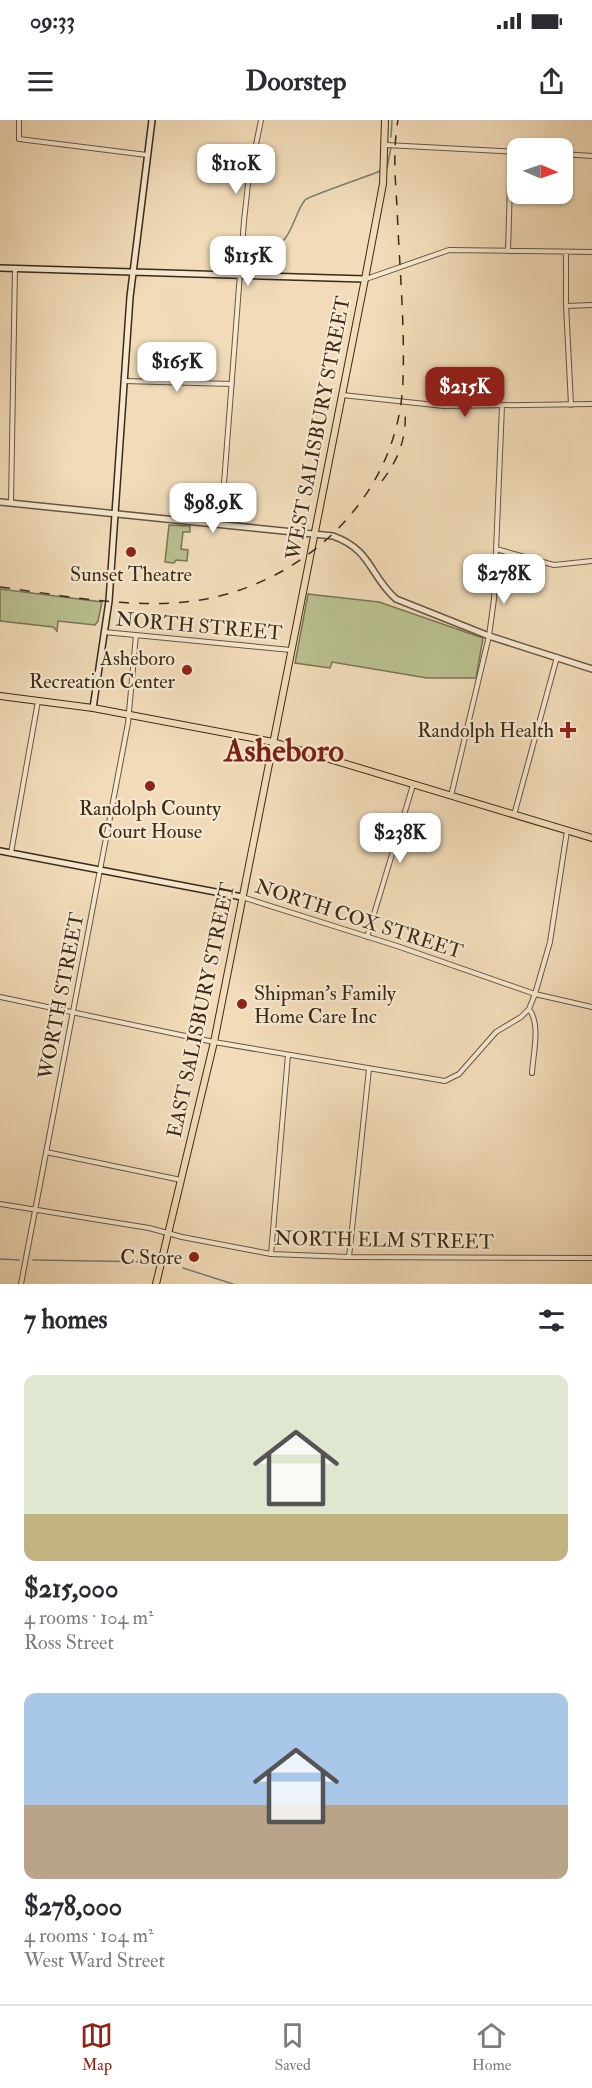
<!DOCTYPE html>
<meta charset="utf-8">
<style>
:root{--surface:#fff;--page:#f2f2f3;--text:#2b2b33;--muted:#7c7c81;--line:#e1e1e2;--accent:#8f2418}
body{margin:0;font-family:"IM FELL Double Pica",serif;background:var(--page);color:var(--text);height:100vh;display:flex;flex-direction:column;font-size:22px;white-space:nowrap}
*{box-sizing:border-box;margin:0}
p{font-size:20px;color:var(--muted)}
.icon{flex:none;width:33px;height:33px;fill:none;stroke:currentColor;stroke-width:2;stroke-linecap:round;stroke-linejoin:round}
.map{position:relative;height:1164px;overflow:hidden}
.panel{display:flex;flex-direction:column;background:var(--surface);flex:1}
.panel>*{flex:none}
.needle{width:39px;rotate:92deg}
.tools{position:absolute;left:507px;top:18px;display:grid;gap:12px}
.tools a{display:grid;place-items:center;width:66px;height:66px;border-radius:12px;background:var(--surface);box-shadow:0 2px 4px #0004;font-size:30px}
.price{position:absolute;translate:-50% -51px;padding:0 14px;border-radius:12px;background:#fff;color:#222;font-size:20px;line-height:39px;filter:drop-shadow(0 2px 3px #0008)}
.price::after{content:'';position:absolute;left:50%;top:36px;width:18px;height:14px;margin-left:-9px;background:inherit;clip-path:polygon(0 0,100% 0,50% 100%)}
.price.active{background:var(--accent);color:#fff}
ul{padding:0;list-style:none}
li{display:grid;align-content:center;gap:12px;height:318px;padding:0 24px}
li span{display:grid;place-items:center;height:186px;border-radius:12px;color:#555}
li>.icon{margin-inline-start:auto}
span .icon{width:108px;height:108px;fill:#fffc;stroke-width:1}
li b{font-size:26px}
h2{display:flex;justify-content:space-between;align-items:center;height:72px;padding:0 24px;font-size:26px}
.status{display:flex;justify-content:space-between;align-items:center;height:42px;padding:0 30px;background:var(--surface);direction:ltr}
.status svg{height:16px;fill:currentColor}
header{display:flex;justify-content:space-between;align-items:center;height:78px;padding:0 24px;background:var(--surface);font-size:27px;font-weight:800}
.tab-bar{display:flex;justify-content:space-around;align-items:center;height:84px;border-top:2px solid var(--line);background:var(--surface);font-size:16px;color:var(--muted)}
.tab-bar a{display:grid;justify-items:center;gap:3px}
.tab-bar .active{color:var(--accent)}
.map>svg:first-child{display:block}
</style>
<div class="status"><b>09:33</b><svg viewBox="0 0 49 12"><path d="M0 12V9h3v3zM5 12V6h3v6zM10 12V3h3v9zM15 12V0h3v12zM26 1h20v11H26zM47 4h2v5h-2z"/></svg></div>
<header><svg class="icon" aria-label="menu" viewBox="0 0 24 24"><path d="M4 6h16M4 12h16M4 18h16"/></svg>Doorstep<svg class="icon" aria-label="share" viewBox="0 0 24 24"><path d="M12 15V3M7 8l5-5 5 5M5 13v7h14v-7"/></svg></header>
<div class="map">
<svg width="592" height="1164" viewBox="0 0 592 1164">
<rect width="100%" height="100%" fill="#f1dbb8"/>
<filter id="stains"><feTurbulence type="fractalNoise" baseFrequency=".00333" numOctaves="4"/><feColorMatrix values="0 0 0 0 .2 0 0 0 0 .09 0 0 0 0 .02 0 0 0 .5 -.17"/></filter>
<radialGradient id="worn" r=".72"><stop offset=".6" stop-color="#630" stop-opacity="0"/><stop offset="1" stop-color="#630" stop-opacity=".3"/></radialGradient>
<!-- green -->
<path fill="#b9c090" stroke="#7a7554" stroke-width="1.5" d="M 169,405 L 190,406 L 190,412 L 183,412 L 181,429 L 188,430 L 187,441 L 176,440 L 174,443 L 165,442 Z
M 0,469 L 102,482 L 98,501 L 95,505 L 58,501 L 57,511 L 53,507 L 0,501 Z
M 308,474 L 379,482 L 483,518 L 476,558 L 427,558 L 332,542 L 330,548 L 295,543 Z"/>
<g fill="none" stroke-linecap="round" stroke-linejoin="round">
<!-- stream -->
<path stroke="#758171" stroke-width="1.5" d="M 391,17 L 392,0
M 387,48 L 391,27
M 284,129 L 283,121 C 294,109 295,93 305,80 C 309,76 369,56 380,51
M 0,1139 L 19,1140
M 33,1140 L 156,1142
M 169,1143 L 175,1144
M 183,1148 L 233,1164"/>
<!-- minor casing -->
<g stroke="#69563f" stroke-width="6">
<path id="minor" d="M 19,0 L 19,19 L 147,35
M 386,25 L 518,32
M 562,34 L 592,36
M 508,131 L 511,31
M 566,132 L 566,184 L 571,285
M 366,159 L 449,130 L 592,132
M 566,186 L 592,185
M 124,261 L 232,264
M 342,275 L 444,286 L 592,284
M 11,383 L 15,148
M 221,403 L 244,101 L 248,64 L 261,0
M 496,429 L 554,445 L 592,441
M 104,512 L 291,530
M 451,676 L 489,516 L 494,479 L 502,286
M 514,695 L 557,537
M 11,733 L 38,581
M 242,777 L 397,826 L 535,874 L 550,822 L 567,711
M 367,817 L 413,665
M 0,877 L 214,922 L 445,961 L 459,954 L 496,912 L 521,897 L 529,889 L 535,874 L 592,887
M 529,889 C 541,904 533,934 532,953
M 46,1032 L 181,1060
M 0,1084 L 149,1108 L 182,1117 L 271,1134 L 349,1137 L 592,1138
M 271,1134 L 288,935
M 349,1137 L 369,949
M 21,1164 L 128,603 L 136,515"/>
</g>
<!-- tertiary casing -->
<g stroke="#69563f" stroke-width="8">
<path id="tertiary" d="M 0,382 L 333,416 C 372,430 369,455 396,479 L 489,516 L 592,549"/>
</g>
<!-- secondary casing -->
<g stroke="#3c2a17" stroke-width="8">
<path id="secondary" d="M 0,148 L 365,159
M 93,588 L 109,481 L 130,177 L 152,0
M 0,731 L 242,777"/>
</g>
<!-- primary casing -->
<g stroke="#3c2a17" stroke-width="8">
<path id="primary" d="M 0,576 L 93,588 L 273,622 L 592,718
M 156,1164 L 214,922 L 365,159 L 383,64 L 385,0"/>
</g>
<!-- minor -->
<use href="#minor" stroke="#f6e8d1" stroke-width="4"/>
<!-- tertiary -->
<use href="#tertiary" stroke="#f6e8d1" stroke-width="5"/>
<!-- secondary -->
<use href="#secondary" stroke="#f6e8d1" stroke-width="5"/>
<!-- primary -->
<use href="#primary" stroke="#f1dbb8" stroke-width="6"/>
<!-- rail -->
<path stroke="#3c2a17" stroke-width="1.5" stroke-dasharray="10 10" stroke-linecap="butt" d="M 382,361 C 399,339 407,317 405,289
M 0,467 C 61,475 123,488 185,482 C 301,470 400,377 403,259 C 405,202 399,143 397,86 C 395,58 393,28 398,0"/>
</g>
<!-- markers -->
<g fill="#8f2418" stroke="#f6e8d1" stroke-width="2">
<circle cx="131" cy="432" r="6"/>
<circle cx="187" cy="550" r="6"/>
<path d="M565 601h6v6h6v6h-6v6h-6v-6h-6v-6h6z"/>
<circle cx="150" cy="666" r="6"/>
<circle cx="242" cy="884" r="6"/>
<circle cx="194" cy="1137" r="6"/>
</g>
<g text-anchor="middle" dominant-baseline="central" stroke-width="4.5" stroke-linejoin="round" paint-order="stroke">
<!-- street labels -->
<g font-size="20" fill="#3c2a17" stroke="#f6e8d1">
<text transform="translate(318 308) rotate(-79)">WEST SALISBURY STREET</text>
<text transform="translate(199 506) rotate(5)">NORTH STREET</text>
<text transform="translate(359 799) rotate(18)">NORTH COX STREET</text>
<text transform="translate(61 876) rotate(-79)">WORTH STREET</text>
<text transform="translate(201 890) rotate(-78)">EAST SALISBURY STREET</text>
<text transform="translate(384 1120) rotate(1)">NORTH ELM STREET</text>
</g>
<!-- poi labels -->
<g font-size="20" fill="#3c2a17" stroke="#f6e8d1" text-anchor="end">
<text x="131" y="454" text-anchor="middle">Sunset Theatre</text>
<text x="175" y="538">Asheboro<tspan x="175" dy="23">Recreation Center</tspan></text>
<text x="554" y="610">Randolph Health</text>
<text x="150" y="688" text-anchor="middle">Randolph County<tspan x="150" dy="23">Court House</tspan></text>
<text x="254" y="873" text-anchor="start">Shipman's Family<tspan x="254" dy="23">Home Care Inc</tspan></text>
<text x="182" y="1137">C Store</text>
</g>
<!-- town labels -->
<g font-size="32" font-weight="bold" fill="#7a1f14" stroke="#f6e8d1">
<text x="284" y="631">Asheboro</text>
</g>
</g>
<rect width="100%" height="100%" filter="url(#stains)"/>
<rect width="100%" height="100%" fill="url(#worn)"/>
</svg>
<div class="tools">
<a><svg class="needle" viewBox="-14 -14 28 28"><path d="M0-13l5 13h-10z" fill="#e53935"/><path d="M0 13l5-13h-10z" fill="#7c7c81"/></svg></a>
</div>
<b class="price" style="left:236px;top:75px">$110K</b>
<b class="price" style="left:248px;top:167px">$115K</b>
<b class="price" style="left:177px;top:273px">$165K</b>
<b class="price active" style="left:465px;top:298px">$215K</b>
<b class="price" style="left:213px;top:414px">$98.9K</b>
<b class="price" style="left:504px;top:485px">$278K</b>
<b class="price" style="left:400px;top:744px">$238K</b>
</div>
<section class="panel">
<h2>7 homes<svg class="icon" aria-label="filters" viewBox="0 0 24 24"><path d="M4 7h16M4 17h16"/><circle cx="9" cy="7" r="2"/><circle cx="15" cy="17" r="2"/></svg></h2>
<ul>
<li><span style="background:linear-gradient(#dfe7d0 75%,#c2b280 0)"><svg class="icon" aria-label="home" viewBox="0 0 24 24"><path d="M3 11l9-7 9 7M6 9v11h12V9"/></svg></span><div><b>$215,000</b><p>4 rooms · 104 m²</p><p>Ross Street</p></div></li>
<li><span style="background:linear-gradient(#a9c7e8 60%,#b9a48a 0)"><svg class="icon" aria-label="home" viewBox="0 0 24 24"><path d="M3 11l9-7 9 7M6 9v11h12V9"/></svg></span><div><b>$278,000</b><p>4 rooms · 104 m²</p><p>West Ward Street</p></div></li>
</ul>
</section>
<nav class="tab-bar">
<a class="active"><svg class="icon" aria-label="map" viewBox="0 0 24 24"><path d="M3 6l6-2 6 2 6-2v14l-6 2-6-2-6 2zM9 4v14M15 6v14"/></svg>Map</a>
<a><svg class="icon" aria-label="saved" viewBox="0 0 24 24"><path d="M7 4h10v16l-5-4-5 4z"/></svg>Saved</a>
<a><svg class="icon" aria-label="home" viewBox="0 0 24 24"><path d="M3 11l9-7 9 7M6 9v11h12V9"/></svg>Home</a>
</nav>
